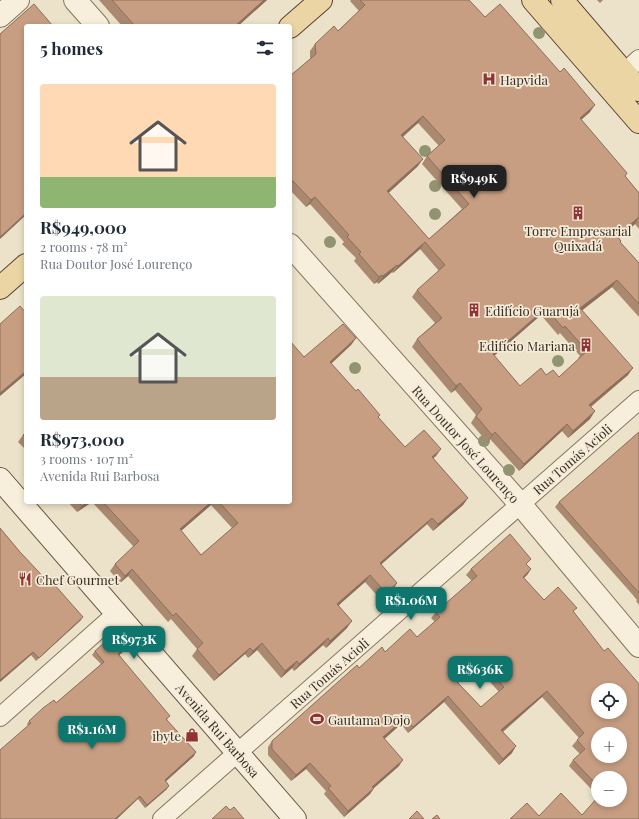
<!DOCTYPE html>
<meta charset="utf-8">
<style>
:root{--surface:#fff;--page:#f2f2f3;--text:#1f2937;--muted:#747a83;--accent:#0f766e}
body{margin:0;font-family:"Playfair Display",serif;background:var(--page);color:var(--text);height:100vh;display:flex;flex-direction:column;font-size:15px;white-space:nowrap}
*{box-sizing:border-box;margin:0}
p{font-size:13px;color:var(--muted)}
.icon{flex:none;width:22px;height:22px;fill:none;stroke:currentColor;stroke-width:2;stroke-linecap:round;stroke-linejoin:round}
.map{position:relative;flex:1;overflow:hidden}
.side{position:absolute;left:24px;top:24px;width:268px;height:480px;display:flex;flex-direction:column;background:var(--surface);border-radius:4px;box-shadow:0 2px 6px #0003}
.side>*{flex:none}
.tools{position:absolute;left:591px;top:683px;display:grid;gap:8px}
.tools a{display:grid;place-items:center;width:36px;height:36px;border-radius:50%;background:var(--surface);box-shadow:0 2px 6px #0003;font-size:20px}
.price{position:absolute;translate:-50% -34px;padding:0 9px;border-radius:8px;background:var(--accent);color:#fff;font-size:13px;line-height:26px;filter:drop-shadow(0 1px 2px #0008)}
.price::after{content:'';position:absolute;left:50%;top:24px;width:12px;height:9px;margin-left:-6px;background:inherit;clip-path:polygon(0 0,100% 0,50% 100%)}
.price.selected{background:#222;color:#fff}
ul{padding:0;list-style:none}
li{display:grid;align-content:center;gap:8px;height:212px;padding:0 16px}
li span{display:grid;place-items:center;height:124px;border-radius:4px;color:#555}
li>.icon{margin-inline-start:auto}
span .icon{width:72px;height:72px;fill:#fffc;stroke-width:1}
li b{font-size:17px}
h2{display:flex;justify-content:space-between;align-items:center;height:48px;padding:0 16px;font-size:17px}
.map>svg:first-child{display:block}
</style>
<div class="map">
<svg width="639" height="819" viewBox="0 0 639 819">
<rect width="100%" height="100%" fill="#ece1c9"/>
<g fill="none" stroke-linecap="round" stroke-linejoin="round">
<!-- minor casing -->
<g stroke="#87745f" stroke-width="20">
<path id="minor" d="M 624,73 L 639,59
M 0,717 L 116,614
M 162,819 L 639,400"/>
</g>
<!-- tertiary casing -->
<g stroke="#87745f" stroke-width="24">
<path id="tertiary" d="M 75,0 L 98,26
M 0,16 L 18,0
M 290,245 L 521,505 L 639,646"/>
</g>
<!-- secondary casing -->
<g stroke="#695542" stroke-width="24">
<path id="secondary" d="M 0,479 L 295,819"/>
</g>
<!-- primary casing -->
<g stroke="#554232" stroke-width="24">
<path id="primary" d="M 533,0 L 639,122
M 562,0 L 639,90
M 290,27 L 321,0
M 0,288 L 26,265"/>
</g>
<!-- minor -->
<use href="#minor" stroke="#f7efdc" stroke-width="18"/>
<!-- tertiary -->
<use href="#tertiary" stroke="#f7efdc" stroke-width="22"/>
<!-- secondary -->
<use href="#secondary" stroke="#f7efdc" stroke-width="22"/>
<!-- primary -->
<use href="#primary" stroke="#ebd5a4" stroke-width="22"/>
</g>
<!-- trees -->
<g fill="#929371">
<circle cx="539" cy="33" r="6"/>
<circle cx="425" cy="151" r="6"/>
<circle cx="435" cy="186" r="6"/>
<circle cx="435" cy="214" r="6"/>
<circle cx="330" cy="242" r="6"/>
<circle cx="558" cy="361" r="6"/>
<circle cx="355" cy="368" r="6"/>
<circle cx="484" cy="441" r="6"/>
<circle cx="509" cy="470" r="6"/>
</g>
<!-- wall -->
<path fill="#ab8870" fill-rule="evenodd" d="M 99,0 L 267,0 L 238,26 L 122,26 Z
M 351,0 L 469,0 L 485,17 L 590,112 L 581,120 L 625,176 L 639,193 L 639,229 L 635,224 L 618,238 L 621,241 L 620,242 L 639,263 L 639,317 L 612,287 L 581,310 L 628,375 L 591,407 L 590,419 L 568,438 L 562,431 L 519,471 L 490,439 L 487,442 L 471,423 L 476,415 L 455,390 L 451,393 L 412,347 L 417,339 L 435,323 L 412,297 L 417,290 L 439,271 L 420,249 L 393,273 L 392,272 L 378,284 L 377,282 L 374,284 L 354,261 L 356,258 L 342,244 L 344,242 L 310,204 L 306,207 L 290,190 L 290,76 L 310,59 L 310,51 L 315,44 L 338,31 L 359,11 L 350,1 ZM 418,123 L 439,146 L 427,156 L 422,164 L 462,209 L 429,239 L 388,193 L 418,166 L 403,137 ZM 541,315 L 558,335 L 560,333 L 580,356 L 578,358 L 579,359 L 559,377 L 546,375 L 520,386 L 494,356 Z
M 597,0 L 603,0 L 600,3 Z
M 356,338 L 351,345 L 331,364 L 356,391 L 380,415 L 378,417 L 405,447 L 436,456 L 433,458 L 468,498 L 463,505 L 433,531 L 427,524 L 381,564 L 393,590 L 381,600 L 365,582 L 339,605 L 347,628 L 326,648 L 323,645 L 294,671 L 292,668 L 281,678 L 257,650 L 248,658 L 245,654 L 214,681 L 192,656 L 197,649 L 171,619 L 168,622 L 128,576 L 120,583 L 110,571 L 115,564 L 134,547 L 92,502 L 290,502 L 304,357 ZM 211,505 L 232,528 L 201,555 L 181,531 Z
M 26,432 L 26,450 L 18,442 L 23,435 Z
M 639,432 L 639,605 L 636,601 L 637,600 L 632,594 L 555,507 L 559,502 Z
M 68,502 L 92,502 L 77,512 Z
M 0,528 L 20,552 L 81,620 L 36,661 L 31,655 L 0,682 Z
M 527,565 L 531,569 L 527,575 L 524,578 L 544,600 L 574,612 L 639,819 L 539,816 L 582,815 L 620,800 L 598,778 L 598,796 L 569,766 L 573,760 L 580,754 L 572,746 L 579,738 L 542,697 L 503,732 L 512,753 L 499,765 L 444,702 L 408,733 L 401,724 L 384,739 L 399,766 L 374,788 L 370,794 L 344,817 L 324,794 L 326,791 L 306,769 L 291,781 L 268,755 L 268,747 L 272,741 L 359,668 L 385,652 L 417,637 L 435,622 L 431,618 L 436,612 L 472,581 L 466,575 L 471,569 ZM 476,666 L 499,692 L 481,707 L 458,683 Z
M 127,648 L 119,655 L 168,719 L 166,720 L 194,756 L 166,781 L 167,789 L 145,808 L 138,799 L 28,726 L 27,724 L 29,721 L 56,703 L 101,664 L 92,655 L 95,651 Z"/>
<!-- shaded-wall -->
<path fill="#8b6f5b" d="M 264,0 L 267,0 L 238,26 L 235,26 Z
M 595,105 L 590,112 L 575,125 L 580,118 Z
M 423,116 L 418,123 L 396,142 L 401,135 Z
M 423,159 L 418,166 L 382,199 L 387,191 Z
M 315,197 L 310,204 L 306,207 L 311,200 Z
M 26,213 L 26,215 L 0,239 L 0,237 Z
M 639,217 L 635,224 L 612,244 L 617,236 Z
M 425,242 L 420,249 L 393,273 L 398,266 Z
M 397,265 L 392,272 L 378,284 L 383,276 Z
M 382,275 L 377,282 L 374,284 L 379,277 Z
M 617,280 L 612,287 L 575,316 L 580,308 Z
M 546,308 L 541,315 L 488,361 L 493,354 Z
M 356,338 L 351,345 L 325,369 L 330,362 Z
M 633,368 L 628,375 L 584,412 L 589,405 Z
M 26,371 L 26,374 L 0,396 L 0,393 Z
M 460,383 L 455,390 L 451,393 L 456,386 Z
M 595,411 L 590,419 L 568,438 L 573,431 Z
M 567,424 L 562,431 L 519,471 L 524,464 Z
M 495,432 L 490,439 L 487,442 L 492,435 Z
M 441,449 L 436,456 L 427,463 L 432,457 Z
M 468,498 L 463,505 L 433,531 L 438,524 Z
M 87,502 L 92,502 L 77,512 L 82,506 Z
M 211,502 L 212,502 L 211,505 L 175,536 L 180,529 Z
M 432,518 L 427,524 L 375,570 L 380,563 Z
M 132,569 L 128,576 L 120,583 L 125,576 Z
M 531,569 L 527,575 L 518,583 L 523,577 Z
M 370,575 L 365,582 L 333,610 L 337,604 Z
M 397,583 L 393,590 L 381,600 L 386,593 Z
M 83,617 L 81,620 L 36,661 L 39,658 Z
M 352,621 L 347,628 L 326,648 L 330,641 Z
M 328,638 L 323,645 L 294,671 L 299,664 Z
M 262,643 L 257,650 L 248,658 L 253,651 Z
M 129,645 L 127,648 L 116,658 L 118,654 Z
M 250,648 L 245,654 L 214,681 L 219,675 Z
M 33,652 L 31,655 L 0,682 L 0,680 Z
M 480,660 L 476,666 L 452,688 L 457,682 Z
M 297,661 L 292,668 L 281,678 L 285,671 Z
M 547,691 L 542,697 L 497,736 L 501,730 Z
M 448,696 L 444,702 L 408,733 L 413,727 Z
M 405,718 L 401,724 L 379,744 L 383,737 Z
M 516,746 L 512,753 L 499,765 L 503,759 Z
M 196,752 L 194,756 L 163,784 L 165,780 Z
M 403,760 L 399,766 L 368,793 L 372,787 Z
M 310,763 L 306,769 L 291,781 L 296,775 Z
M 169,786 L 167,789 L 145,808 L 147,805 Z
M 374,788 L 370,794 L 344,817 L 348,811 Z
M 140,796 L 138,799 L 117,819 L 115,819 Z"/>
<!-- building -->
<path fill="#c79e82" stroke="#8b6f5b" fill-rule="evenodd" d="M 112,0 L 264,0 L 235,26 L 135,26 Z
M 360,0 L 469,0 L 485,17 L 500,4 L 560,72 L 564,68 L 595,105 L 580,118 L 627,173 L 625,176 L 639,193 L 639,217 L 617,236 L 621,241 L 620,242 L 639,263 L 639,304 L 617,280 L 580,308 L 633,368 L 589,405 L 595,411 L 573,431 L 567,424 L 524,464 L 495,432 L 492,435 L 476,416 L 482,409 L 460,383 L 456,386 L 417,339 L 442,318 L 417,290 L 445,265 L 425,242 L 398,266 L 397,265 L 383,276 L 382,275 L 379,277 L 359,254 L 361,252 L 347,237 L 349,235 L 315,197 L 311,200 L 290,178 L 290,76 L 316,54 L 315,44 L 334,26 L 338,31 L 365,5 ZM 423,116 L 445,140 L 427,156 L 469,204 L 429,239 L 387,191 L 423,159 L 401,135 ZM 546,308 L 563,328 L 565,326 L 585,349 L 583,351 L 585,353 L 559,377 L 553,370 L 546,375 L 541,368 L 520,386 L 493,354 Z
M 34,4 L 53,26 L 26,26 L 26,213 L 0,237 L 0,34 Z
M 20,306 L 26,313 L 26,371 L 0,393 L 0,324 Z
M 343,324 L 356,338 L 330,362 L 356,391 L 358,389 L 380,415 L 378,417 L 405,447 L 424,430 L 441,449 L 432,457 L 468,498 L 438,524 L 432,518 L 380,563 L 397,583 L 386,593 L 370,575 L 337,604 L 352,621 L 330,641 L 328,638 L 299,664 L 297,661 L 285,671 L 262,643 L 253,651 L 250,648 L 219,675 L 197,649 L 203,643 L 176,613 L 173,616 L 132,569 L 125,576 L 115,564 L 139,541 L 103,502 L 211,502 L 180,529 L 201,555 L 238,523 L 219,502 L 290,502 L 290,341 L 304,357 Z
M 26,432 L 26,438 L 23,435 Z
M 639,432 L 639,593 L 559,502 Z
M 78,502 L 87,502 L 82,506 Z
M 0,528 L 20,552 L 51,585 L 53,583 L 83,617 L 39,658 L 33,652 L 0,680 Z
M 510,534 L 531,559 L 526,564 L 531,569 L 523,577 L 544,600 L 558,587 L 577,608 L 573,611 L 604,651 L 608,648 L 639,684 L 639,819 L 510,819 L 527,803 L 539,816 L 561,793 L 582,815 L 598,797 L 598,800 L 620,800 L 620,778 L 598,778 L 598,786 L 573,760 L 585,749 L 577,740 L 584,733 L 547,691 L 501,730 L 516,746 L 503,759 L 448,696 L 413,727 L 405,718 L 383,737 L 403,760 L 372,787 L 374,788 L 348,811 L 328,788 L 331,786 L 310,763 L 296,775 L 272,749 L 272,741 L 357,665 L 359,668 L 382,647 L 385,652 L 410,629 L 417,637 L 440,617 L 436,612 L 477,576 L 471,569 ZM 480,660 L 504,687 L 481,707 L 457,682 ZM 598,690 L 620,690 L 620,712 L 598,712 ZM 598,734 L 620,734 L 620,756 L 598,756 Z
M 104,643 L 129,645 L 118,654 L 170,716 L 166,719 L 196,752 L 165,780 L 169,786 L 147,805 L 140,796 L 115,819 L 0,819 L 0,750 L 31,723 L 29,721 L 43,708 L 54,700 L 56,703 L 104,662 L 95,651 Z
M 226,806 L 230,810 L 234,807 L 244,819 L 212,819 Z
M 417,811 L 424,819 L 409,819 Z
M 437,815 L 440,819 L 432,819 Z"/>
<!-- icons -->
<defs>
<g id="hospital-bare" transform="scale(1.08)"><path d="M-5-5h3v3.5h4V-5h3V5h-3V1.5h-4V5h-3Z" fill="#913334" stroke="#f4ebd8" stroke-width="2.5" paint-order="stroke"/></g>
<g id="building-bare" transform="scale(1.08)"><path d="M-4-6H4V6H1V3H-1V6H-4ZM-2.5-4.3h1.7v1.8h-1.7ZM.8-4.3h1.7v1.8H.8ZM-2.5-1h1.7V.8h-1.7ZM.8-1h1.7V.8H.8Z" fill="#913334" stroke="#f4ebd8" stroke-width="2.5" paint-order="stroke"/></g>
<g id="restaurant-bare" transform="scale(1.08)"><path d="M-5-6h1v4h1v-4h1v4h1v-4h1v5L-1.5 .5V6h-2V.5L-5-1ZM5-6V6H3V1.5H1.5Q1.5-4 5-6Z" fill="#913334" stroke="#f4ebd8" stroke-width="2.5" paint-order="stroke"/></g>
<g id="stadium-bare" transform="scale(1.08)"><path d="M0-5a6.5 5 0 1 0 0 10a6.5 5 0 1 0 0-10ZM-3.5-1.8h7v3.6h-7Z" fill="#913334" stroke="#f4ebd8" stroke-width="2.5" paint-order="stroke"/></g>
<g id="shop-bare" transform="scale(1.08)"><path d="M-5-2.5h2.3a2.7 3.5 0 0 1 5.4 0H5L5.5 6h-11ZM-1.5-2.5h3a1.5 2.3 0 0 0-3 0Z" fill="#913334" stroke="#f4ebd8" stroke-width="2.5" paint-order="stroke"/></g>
</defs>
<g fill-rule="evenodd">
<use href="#hospital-bare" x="489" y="79"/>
<use href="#building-bare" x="578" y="213"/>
<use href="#building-bare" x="474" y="310"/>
<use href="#building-bare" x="586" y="345"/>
<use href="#restaurant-bare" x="25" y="579"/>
<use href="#stadium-bare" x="317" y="719"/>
<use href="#shop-bare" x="192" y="735"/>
</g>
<g text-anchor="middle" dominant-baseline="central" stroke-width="3.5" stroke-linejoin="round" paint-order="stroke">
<!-- poi labels -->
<g font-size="13" fill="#382c21" stroke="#f4ebd8" text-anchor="start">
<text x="500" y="79">Hapvida</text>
<text x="578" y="230" text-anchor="middle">Torre Empresarial<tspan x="578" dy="15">Quixadá</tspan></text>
<text x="485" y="310">Edifício Guarujá</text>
<text x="575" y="345" text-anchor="end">Edifício Mariana</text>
<text x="36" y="579">Chef Gourmet</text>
<text x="328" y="719">Gautama Dōjō</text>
<text x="181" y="735" text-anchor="end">ibyte</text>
</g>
<!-- street labels -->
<g font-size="13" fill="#382c21" stroke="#f4ebd8">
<text transform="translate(466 444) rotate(48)">Rua Doutor José Lourenço</text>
<text transform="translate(572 459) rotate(-41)">Rua Tomás Acioli</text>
<text transform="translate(329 673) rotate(-41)">Rua Tomás Acioli</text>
<text transform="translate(218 730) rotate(49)">Avenida Rui Barbosa</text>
</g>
</g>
</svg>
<div class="tools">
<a><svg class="icon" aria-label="locate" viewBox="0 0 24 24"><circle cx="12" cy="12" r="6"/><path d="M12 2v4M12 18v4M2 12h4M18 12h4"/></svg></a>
<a>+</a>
<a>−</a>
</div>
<b class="price selected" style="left:474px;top:199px">R$949K</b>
<b class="price" style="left:411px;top:621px">R$1.06M</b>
<b class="price" style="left:134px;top:660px">R$973K</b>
<b class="price" style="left:480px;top:690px">R$636K</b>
<b class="price" style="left:92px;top:750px">R$1.16M</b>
<section class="side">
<h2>5 homes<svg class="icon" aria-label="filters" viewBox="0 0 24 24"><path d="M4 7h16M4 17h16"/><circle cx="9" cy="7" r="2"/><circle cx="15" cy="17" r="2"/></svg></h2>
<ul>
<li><span style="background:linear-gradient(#ffd9b3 75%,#8fb573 0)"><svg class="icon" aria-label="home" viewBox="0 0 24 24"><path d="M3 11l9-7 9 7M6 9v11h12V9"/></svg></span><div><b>R$949,000</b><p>2 rooms · 78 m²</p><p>Rua Doutor José Lourenço</p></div></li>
<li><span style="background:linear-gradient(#dfe7d0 65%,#b9a48a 0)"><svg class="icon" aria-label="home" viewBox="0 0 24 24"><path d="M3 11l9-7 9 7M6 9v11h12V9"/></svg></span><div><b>R$973,000</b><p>3 rooms · 107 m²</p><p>Avenida Rui Barbosa</p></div></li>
</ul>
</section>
</div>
